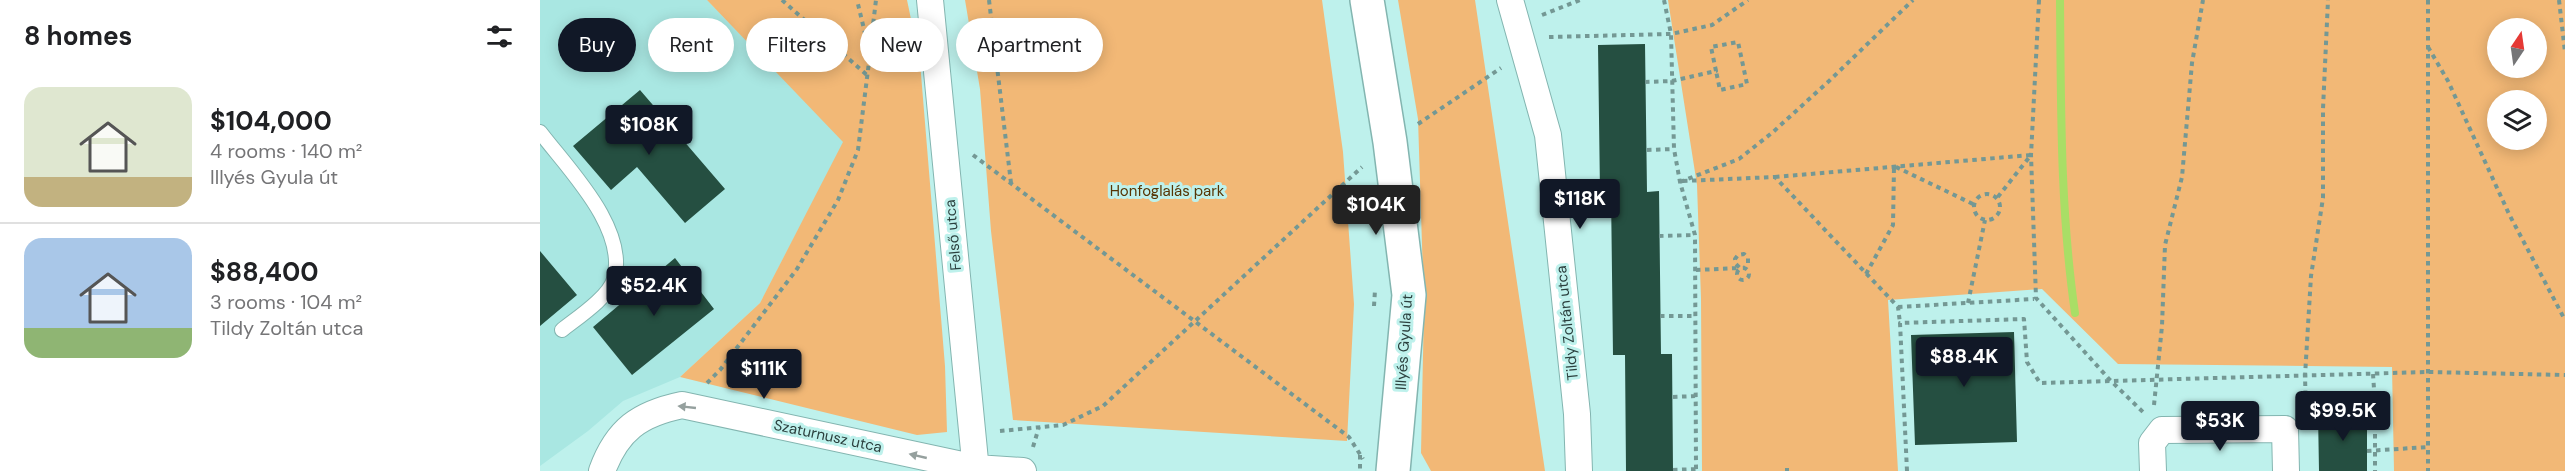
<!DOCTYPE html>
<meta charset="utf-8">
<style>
:root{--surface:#fff;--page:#f6f6f6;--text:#202124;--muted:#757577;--line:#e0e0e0;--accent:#111827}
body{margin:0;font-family:"DM Sans",sans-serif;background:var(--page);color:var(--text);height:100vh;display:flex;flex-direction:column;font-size:22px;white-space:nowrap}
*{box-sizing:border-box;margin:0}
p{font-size:20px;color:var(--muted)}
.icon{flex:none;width:33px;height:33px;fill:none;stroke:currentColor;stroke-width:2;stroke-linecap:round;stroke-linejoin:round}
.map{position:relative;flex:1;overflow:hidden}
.sheet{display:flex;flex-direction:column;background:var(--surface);width:540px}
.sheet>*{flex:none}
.hud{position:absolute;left:18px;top:18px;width:570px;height:54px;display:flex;gap:12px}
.needle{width:39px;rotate:13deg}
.tools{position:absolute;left:1947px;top:18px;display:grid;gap:12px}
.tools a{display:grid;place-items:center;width:60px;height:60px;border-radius:50%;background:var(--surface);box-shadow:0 3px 15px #0003;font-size:30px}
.price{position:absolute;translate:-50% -51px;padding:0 14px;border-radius:6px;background:var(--accent);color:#fff;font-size:20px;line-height:39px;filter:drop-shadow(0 2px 3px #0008)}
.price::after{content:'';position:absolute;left:50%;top:36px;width:18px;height:14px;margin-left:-9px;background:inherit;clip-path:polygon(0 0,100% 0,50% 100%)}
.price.active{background:#222;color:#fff}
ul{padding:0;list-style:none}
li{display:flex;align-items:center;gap:18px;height:150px;padding:0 24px}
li+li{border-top:2px solid var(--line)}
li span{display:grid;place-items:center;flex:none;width:168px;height:120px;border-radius:18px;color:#555}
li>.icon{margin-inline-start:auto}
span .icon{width:72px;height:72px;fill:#fffc;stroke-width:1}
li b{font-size:26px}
h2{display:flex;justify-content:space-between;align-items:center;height:72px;padding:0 24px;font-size:26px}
.chip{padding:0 21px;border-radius:27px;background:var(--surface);box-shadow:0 3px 15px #0003;font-size:21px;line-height:54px}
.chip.active{background:var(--accent);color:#fff}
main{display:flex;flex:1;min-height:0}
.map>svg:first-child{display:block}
</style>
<main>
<section class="sheet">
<h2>8 homes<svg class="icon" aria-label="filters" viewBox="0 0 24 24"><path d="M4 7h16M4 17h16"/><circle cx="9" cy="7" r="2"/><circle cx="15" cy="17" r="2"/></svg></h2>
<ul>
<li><span style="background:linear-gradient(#dfe7d0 75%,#c2b280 0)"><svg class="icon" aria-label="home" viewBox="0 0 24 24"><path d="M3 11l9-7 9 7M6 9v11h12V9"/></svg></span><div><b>$104,000</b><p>4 rooms · 140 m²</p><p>Illyés Gyula út</p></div></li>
<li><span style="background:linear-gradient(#a9c7e8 75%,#8fb573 0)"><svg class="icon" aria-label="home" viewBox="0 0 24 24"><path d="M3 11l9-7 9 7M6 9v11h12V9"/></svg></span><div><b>$88,400</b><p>3 rooms · 104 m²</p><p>Tildy Zoltán utca</p></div></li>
</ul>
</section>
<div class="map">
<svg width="2025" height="471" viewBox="0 0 2025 471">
<rect width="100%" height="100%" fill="#bef1ec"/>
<!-- built -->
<path fill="#a9e7e2" d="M 0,0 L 167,0 L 304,142 L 220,303 L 140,377 L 83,401 L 48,431 L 0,466 Z"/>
<!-- green -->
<path fill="#f2b876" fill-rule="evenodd" d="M 167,0 L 367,0 L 380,62 L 405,366 L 407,432 L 377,435 L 140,377 L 220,303 L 303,142 Z
M 425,0 L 782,0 L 803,152 L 814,304 L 807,441 L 473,420 L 451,231 L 440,89 Z
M 858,0 L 935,0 L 1005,471 L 891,471 L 881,453 L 884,307 L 878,119 Z
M 1128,0 L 2025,0 L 2025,471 L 1854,471 L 1852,367 L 1578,364 L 1502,289 L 1348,300 L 1358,471 L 1162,471 L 1161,298 L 1157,185 ZM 1958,28 L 1996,28 L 1996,68 L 1958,68 ZM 1958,100 L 1996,100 L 1996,140 L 1958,140 Z"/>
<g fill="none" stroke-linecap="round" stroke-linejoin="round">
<!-- stream -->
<path stroke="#a9de66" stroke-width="8" d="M 1520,0 C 1521,104 1520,209 1535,313"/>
</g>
<!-- building -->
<path fill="#254f41" d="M 1105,44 L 1107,192 L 1119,191 L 1121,354 L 1132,354 L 1133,471 L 1086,471 L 1085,355 L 1073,355 L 1071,192 L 1060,192 L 1058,45 Z
M 100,90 L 185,189 L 145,223 L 97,167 L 71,190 L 33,146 Z
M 0,251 L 37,295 L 0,326 Z
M 135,258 L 174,309 L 92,375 L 53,327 Z
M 1474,332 L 1477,442 L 1375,445 L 1371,335 Z
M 1827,412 L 1827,471 L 1779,471 L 1778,413 Z"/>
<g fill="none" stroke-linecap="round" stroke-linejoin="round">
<!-- service casing -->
<g stroke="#83b5b0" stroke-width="16">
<path id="service" d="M 0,132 C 28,169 88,228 74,279 C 69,297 37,318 22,330"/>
</g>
<!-- minor casing -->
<g stroke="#83b5b0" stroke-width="28">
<path id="minor" d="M 390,0 L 436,471
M 970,0 L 1008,135 L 1037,414 L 1039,471
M 62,471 C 77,430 99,414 142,405 L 436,468 L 483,471
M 1613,471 L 1612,443 L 1622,430 L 1745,429 L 1746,471"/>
</g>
<!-- tertiary casing -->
<g stroke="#83b5b0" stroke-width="36">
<path id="tertiary" d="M 827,0 L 850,142 L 869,295 L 853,471"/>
</g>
<!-- path -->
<path stroke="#749894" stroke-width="4" stroke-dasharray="4.5 4.5" stroke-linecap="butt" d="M 242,0 L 328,76
M 449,0 L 471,183
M 1124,0 L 1131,34 L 1134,149 L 1140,182 L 1155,235 L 1156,471
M 1499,0 L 1491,155 L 1496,298 L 1570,380 L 1604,413
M 1888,0 L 1888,471
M 2019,0 L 2025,52
M 1002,15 L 1040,0
M 1009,37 L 1131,34 L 1172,25 L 1208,0
M 1888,47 L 1908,81 L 1969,214 L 2025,320
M 330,50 L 336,0
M 1105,82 L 1132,81 L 1176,71 L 1171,47 L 1198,42 L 1207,84 L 1180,90 L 1176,71
M 878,124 L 961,68
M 1107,150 L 1134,149
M 433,155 L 809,437 L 823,459
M 1235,177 L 1491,155 L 1457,198
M 1143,181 L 1235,177 L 1358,307 L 1360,323
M 1140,182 L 1199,159 L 1233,132 L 1289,81 L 1373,0
M1434 207a13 13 0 1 1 26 0a13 13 0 1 1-26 0Z
M 1119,236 L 1155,235
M1197 274a6 6 0 1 1 12 0a6 6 0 1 1-12 0Z
M 1156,270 L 1200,268 L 1196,264 L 1195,259 L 1198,255 L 1204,254 L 1208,258 L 1208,263 L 1205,267
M 1326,274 L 1353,225 L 1354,166 L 1435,205
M 1428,303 L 1445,220
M 834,306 L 835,290
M 1358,307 L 1494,299
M 1120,316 L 1156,316
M 1833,374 L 1835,404
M 167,383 L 180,370 L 257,269 L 298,200 L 318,150 L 330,54 L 317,0
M 1133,397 L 1155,396
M 1614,405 L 1622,326 L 1625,245 L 1642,177 L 1652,63 L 1663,0
M 1766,405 L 1835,404 L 1835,471
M 1766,413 L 1765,376 L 1771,276 L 1783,198 L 1783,109 L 1788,0
M 460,431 L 523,425 L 563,406 L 822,167
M 493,447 L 499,427
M 1827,451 L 1888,447
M 820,455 L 820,471
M 1247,468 L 1247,471
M 1133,470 L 1156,469
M 1367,471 L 1360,323 L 1484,319 L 1487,362 L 1500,383 L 1888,372 L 2025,375"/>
<!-- service -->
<use href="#service" stroke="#fff" stroke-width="14"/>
<!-- minor -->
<use href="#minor" stroke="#fff" stroke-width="26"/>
<!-- tertiary -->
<use href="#tertiary" stroke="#fff" stroke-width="33"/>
</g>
<!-- one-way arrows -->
<defs><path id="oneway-solid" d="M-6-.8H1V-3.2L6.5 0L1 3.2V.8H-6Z" transform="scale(1.5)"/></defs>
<g fill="#95a09e">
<use href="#oneway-solid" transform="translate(147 407) rotate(-174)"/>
<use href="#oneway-solid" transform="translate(378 456) rotate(-167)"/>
</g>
<g text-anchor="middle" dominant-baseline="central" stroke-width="6" stroke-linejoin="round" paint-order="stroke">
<!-- park labels -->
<g font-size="15" fill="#573504" stroke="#bef1ec">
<text x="627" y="191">Honfoglalás park</text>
</g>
<!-- street labels -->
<g font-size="15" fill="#2b403e" stroke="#bef1ec">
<text transform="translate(413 235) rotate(-95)">Felső utca</text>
<text transform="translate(1027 323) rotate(-96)">Tildy Zoltán utca</text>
<text transform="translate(864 342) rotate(-86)">Illyés Gyula út</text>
<text transform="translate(288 436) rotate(12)">Szaturnusz utca</text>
</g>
</g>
</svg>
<div class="tools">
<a><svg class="needle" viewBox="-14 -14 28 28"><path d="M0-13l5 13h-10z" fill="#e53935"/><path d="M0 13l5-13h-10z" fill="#757577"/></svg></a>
<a><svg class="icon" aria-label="layers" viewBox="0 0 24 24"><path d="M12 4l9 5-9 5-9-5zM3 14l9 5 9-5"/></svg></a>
</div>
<b class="price" style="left:109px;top:156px">$108K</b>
<b class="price" style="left:1040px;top:230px">$118K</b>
<b class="price active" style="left:836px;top:236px">$104K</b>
<b class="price" style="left:114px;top:317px">$52.4K</b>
<b class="price" style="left:1424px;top:388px">$88.4K</b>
<b class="price" style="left:224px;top:400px">$111K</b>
<b class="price" style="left:1803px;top:442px">$99.5K</b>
<b class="price" style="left:1680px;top:452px">$53K</b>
<div class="hud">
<a class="chip active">Buy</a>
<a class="chip">Rent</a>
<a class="chip">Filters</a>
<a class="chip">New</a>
<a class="chip">Apartment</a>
</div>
</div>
</main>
